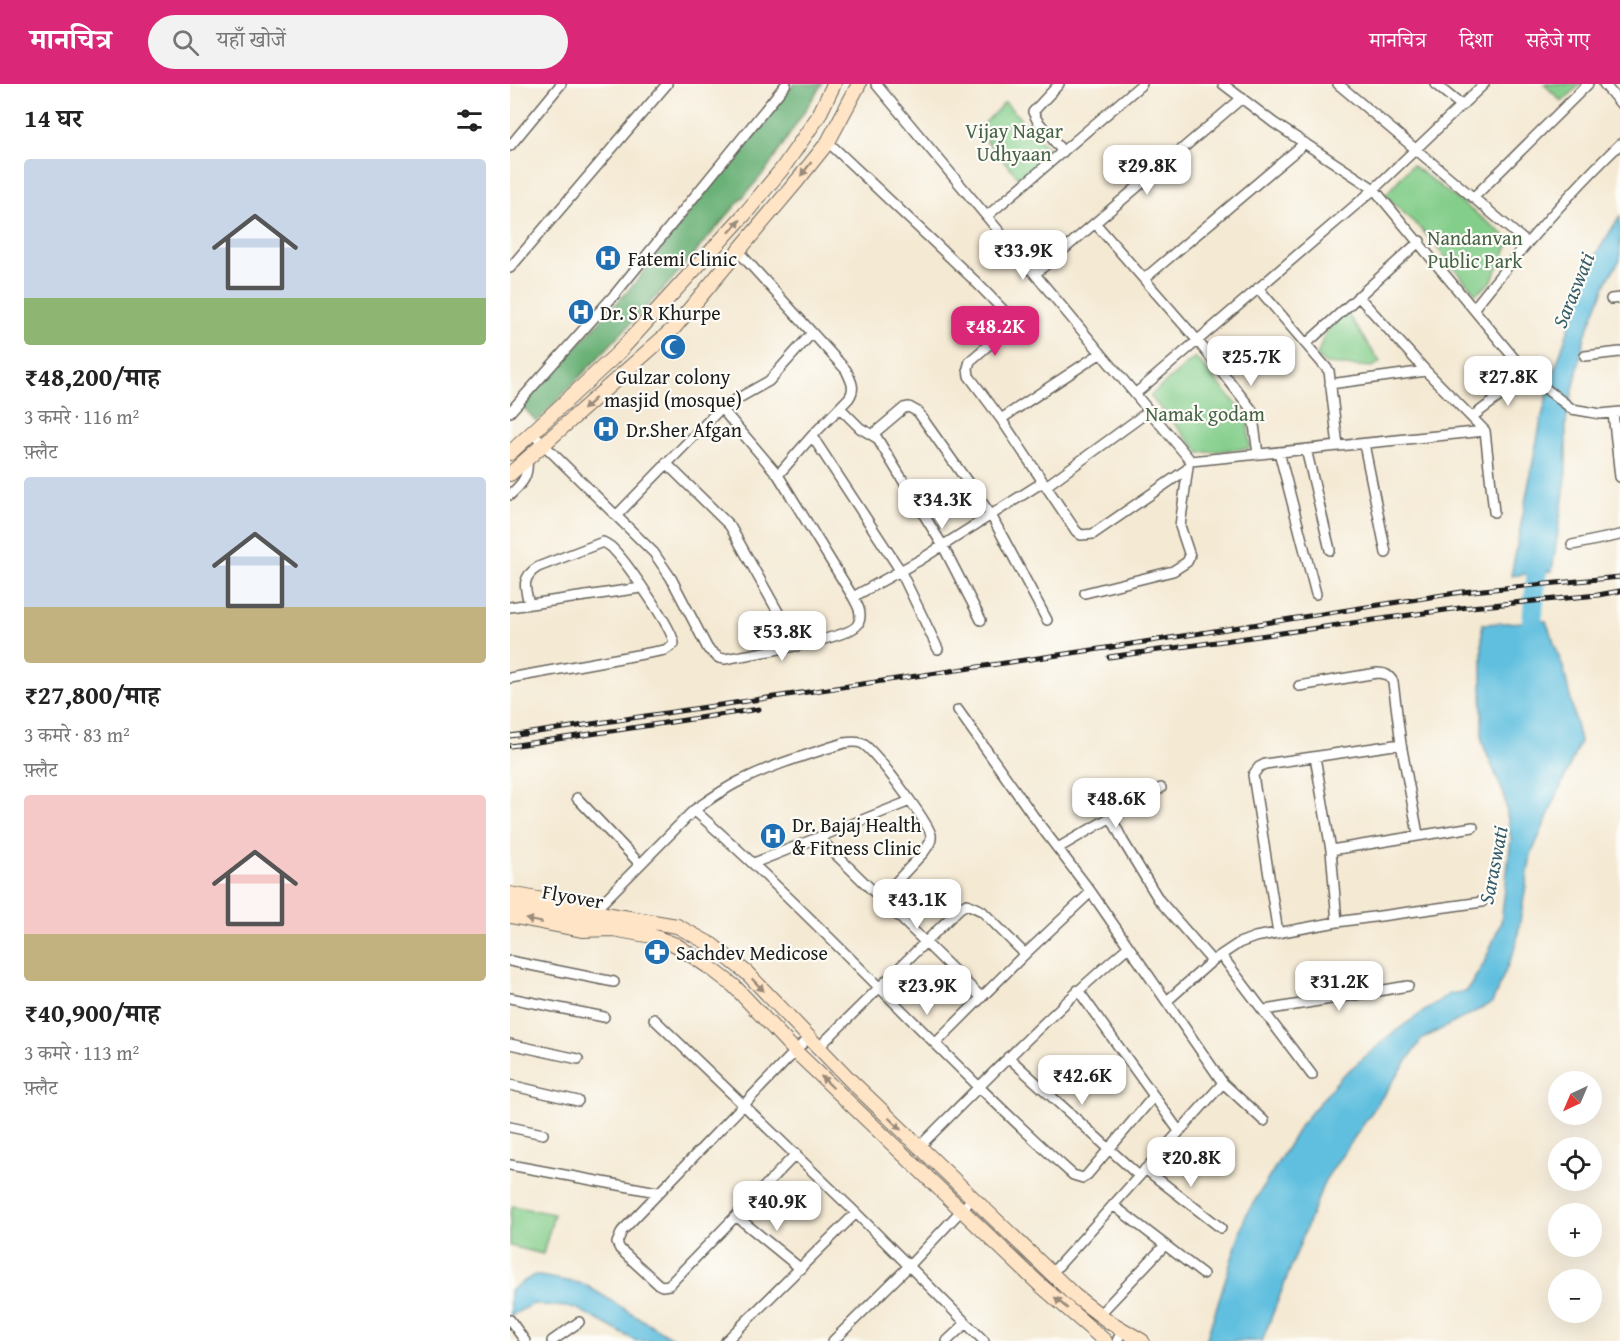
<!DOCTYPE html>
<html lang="hi">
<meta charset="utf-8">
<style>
:root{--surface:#fff;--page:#f2f2f2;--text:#222;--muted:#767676;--accent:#db2777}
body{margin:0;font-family:"Gentium Book Plus","Noto Serif Devanagari",serif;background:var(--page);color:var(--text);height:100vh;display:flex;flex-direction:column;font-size:22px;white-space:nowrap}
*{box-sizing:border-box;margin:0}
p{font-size:20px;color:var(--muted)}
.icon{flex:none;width:33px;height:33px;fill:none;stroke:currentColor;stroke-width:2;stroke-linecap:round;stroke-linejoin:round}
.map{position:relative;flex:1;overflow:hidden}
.panel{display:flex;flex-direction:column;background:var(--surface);width:510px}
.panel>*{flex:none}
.needle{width:39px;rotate:224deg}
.buttons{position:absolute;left:1038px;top:987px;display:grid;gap:12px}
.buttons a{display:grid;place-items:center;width:54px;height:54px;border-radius:50%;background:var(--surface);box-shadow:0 6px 24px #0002;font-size:30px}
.price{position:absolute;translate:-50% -51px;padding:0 14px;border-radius:12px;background:#fff;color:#222;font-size:20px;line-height:39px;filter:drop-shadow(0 2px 3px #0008)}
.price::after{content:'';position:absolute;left:50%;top:36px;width:18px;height:14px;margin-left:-9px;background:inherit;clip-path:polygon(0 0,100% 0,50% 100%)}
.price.active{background:var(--accent);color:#fff}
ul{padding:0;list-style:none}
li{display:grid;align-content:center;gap:12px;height:318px;padding:0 24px}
li span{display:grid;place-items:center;height:186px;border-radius:6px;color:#555}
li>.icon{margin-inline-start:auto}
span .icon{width:108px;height:108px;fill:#fffc;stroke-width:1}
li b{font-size:26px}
h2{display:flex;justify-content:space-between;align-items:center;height:72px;padding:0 24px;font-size:26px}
header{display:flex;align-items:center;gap:36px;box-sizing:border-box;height:84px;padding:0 30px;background:var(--accent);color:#fff}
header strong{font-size:28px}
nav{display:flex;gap:33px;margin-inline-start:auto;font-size:21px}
.search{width:420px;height:54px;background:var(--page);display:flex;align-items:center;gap:15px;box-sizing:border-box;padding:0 21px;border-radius:33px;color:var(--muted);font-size:22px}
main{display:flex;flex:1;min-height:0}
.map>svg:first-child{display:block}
</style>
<header>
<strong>मानचित्र</strong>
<div class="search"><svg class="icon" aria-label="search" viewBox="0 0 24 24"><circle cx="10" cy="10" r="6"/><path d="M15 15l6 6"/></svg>यहाँ खोजें</div>
<nav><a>मानचित्र</a><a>दिशा</a><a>सहेजे गए</a></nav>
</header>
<main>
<section class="panel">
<h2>14 घर<svg class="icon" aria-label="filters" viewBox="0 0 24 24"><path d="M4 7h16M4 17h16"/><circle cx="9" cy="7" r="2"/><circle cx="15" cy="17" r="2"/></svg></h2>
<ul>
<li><span style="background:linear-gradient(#c9d6e8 75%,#8fb573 0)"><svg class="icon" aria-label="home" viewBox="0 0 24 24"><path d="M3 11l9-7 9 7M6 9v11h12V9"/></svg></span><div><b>₹48,200/माह</b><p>3 कमरे · 116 m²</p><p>फ़्लैट</p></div></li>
<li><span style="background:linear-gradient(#c9d6e8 70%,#c2b280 0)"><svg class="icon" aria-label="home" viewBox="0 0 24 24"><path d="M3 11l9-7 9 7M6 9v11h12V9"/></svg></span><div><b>₹27,800/माह</b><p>3 कमरे · 83 m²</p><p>फ़्लैट</p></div></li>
<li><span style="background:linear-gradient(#f6c9c9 75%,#c2b280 0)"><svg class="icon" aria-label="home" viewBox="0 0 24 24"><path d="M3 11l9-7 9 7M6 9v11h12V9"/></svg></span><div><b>₹40,900/माह</b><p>3 कमरे · 113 m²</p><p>फ़्लैट</p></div></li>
</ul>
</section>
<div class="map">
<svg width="1110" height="1257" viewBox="0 0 1110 1257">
<rect width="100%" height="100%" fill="#fdfcf7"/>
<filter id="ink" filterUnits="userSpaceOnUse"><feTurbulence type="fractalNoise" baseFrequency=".0167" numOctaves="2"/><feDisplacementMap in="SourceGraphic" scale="12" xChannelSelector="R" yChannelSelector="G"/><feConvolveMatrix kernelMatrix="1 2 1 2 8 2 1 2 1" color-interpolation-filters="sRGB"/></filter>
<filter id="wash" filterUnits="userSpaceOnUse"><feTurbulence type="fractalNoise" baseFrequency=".008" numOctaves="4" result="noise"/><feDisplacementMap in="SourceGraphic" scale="24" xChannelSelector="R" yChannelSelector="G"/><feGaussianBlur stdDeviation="1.35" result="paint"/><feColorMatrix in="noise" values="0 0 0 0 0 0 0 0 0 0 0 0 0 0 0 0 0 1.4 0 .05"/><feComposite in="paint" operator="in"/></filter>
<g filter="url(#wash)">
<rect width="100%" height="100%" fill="#f4e9d3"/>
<!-- green -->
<path fill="#84ce8b" stroke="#507554" stroke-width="1.5" d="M 1034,0 L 1071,0 L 1052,18 Z
M 495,18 L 541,68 L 510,95 L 467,47 Z
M 902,81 L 1001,156 L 981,198 L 966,210 L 913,147 L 875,111 Z
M 835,226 L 870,278 L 863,283 L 815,280 L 807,272 L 815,249 Z
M 685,273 L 737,332 L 740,364 L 690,369 L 640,312 Z
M 3,1122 L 44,1130 L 33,1170 L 0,1162 L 0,1130 Z"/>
<!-- forest -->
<path fill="#6bb177" stroke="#44664a" stroke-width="1.5" d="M 284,0 L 312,0 L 258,84 L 158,200 L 27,338 L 12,322 L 126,198 L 201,99 Z"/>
<!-- water -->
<path fill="#61bfdf" stroke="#3e6e7e" stroke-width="1.5" d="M 1110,132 L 1110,176 L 1098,195 L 1075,252 L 1056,338 L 1056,394 L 1042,487 L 1001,492 L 1031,336 L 1042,294 L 1081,178 Z
M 1036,537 L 1054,586 L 1070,658 L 1021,771 L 1006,862 L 982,919 L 912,955 L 815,1096 L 752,1257 L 696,1257 L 735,1133 L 790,1042 L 831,993 L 887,946 L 939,910 L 957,907 L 974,879 L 991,838 L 1001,755 L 994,711 L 972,658 L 972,540 Z
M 24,1191 L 74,1200 L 167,1257 L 126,1257 L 66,1224 L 23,1220 L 0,1232 L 0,1206 Z"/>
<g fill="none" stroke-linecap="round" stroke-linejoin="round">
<!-- river -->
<path stroke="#61bfdf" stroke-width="20" d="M 1024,565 L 1022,538 L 1029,463"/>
</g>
</g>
<g filter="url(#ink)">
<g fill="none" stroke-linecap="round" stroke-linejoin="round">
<!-- street casing -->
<g stroke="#68645c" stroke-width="12">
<path id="street" d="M 366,0 L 681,377
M 549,0 L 523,28 L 527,36 L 553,68
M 713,0 L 764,39 L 864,105 L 1018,291 L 1062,325 L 1091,330 L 1110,328
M 828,0 L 1016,158
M 925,0 L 952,22
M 1094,0 L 1110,19
M 318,58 L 464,196 L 498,231 L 501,236 L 496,246 L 460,277 L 458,284 L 459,292 L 491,335 L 566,447 L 571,451 L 583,450 L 676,386
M 0,62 L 51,0
M 964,113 L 1078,0
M 477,132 L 632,0
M 585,139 L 687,256 L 742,326 L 748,370
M 228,167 L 336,286 C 341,297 346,304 339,314 L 302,352 L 268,391
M 0,184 L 157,0
M 525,190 L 732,14
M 634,195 L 795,59
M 748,204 L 819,287 L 828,362
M 848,212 L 916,287 L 975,347 L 984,428
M 1101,215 L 1110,214
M 964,224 C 1010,166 1057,111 1110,60
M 796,260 L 910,157
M 1075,272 L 1110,268
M 820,300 L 916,287
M 625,310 L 862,107 L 974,0
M 330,324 L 350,344 L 367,354 L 433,462 L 471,536
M 0,328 L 106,209 L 276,0
M 1103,329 L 1110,393
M 962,333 L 1018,291
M 491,335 L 591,269
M 22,349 L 144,469 L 161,494 L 198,565 L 209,574 L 215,575 C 236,571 341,555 348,540 C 353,530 348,522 343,513 L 268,391 L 211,324
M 362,351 L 394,324 L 399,323 L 408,328 L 481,431 L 537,536
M 302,352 L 390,486 L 428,565
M 854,360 L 876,469
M 796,365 L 820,466
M 769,368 L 806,510
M 681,377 L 975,347
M 156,379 L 220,442 L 287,562
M 536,402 L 639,327
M 0,411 C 13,399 19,392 17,374
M 107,431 L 211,324 L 259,297 L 302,249
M 1062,461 L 1110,451
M 575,509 L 663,487 L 677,478 L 680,472 L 670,442 L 678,383
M 343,513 L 410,476 L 533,398
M 0,523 L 131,504
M 0,594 L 155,566 L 164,560 C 164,546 116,478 104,466 C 101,462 97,460 93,458 L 28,483 C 12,493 14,502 19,519
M 789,602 L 867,589 C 875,589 879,591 883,598 L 891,660 L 908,750
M 448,626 L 529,740 L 581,808 L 713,999 L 754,1037
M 805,673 L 821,766 L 827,838
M 67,714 L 130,780
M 184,726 C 316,842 432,974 563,1091 L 573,1094 L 577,1091 L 644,1012
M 601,733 L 613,757 L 649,816 L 702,877
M 309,754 L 471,913
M 548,764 L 651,704
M 821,766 L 963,743
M 244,779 L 400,717
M 83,828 L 184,726 C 199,716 215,704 232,696 C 264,680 300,670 334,659 C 340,658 347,657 353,660 C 365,667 418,738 421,751 C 422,758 418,762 414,768 L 370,815
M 768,849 L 743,691 L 749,683 L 755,680 L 891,660
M 711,871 L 802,991
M 0,877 L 104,898
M 568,906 L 669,1047
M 0,914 L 94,933
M 657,917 L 702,877 L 729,859 L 745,853 L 827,838 L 972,818
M 755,926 L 898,902
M 144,935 L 346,1129 L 474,1257
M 426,959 L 515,870 L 581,808
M 0,960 L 68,975
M 309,963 L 450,824 L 457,820 L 472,827 L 515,870
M 498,973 L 629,1092
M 0,1001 L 68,1017
M 0,1043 L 33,1050
M 409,1063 C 477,995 544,926 618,863
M 286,1070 L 159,1201 L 152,1202 L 148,1200 L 110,1165 L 107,1159 L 112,1147 L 299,953
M 0,1081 L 147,1108
M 635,1085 L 711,1144
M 603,1121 L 693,1190
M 226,1132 L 291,1185
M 542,1189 L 713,999
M 589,1231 L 655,1161
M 0,1236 L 15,1257
M 42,1257 L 69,1238
M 216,1257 L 346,1129
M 323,1257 L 399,1182 L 462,1115
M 437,1257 L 456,1239
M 607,1257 L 612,1247"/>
</g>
<!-- secondary casing -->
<g stroke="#68645c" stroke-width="16">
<path id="secondary" d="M 0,369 L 108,269 L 234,131 L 272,85 L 308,33 L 324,0
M 0,390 L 163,245 L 287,97 L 318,58 L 349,0
M 0,810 L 55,820 L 83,828 L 167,842 L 202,861 L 237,889 L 340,996 L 565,1212 L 598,1237 L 632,1257
M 0,820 L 84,838 L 98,838
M 0,832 L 72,846 L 103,845 L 142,852 L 166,861 L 202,885 L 224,902 L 285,967 L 529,1200 L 595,1257"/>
</g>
<!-- street -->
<use href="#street" stroke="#fff" stroke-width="9"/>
<!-- secondary -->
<use href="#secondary" stroke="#ffe4c6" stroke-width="14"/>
<!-- rail casing -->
<g stroke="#1c1c1c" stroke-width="5">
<path id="rail" d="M 599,573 L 950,524 L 1088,511 L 1110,507
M 0,652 L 596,564 L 952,508 L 1110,493
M 0,662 L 249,625"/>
</g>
<!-- rail -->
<use href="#rail" stroke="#fdfcf7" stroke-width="3" stroke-dasharray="9" stroke-linecap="butt"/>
</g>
<!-- one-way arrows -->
<defs><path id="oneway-solid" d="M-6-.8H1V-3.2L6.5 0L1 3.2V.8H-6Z" transform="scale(1.5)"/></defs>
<g fill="#998a7a">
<use href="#oneway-solid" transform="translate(296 85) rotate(128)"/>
<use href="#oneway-solid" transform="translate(225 142) rotate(-48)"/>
<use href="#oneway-solid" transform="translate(79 320) rotate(138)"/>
<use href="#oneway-solid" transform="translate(24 837) rotate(-168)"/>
<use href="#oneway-solid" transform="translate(248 901) rotate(46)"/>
<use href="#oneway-solid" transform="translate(317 998) rotate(-136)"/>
<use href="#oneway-solid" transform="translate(385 1040) rotate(44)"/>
<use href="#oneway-solid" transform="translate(551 1219) rotate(-139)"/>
</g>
</g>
<!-- icons -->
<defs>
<g id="hospital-disc" transform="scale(1.35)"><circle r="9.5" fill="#1f6fb2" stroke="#fdfcf7"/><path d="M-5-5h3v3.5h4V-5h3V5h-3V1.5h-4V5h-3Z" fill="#fff"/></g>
<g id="mosque-disc" transform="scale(1.35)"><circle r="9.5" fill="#1f6fb2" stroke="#fdfcf7"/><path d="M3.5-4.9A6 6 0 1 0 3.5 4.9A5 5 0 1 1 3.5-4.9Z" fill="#fff"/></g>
<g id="pharmacy-disc" transform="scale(1.35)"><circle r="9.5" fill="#1f6fb2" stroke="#fdfcf7"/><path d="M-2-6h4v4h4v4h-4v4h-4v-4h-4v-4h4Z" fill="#fff"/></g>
</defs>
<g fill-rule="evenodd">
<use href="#hospital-disc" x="98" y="174"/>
<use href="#hospital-disc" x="71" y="228"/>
<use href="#mosque-disc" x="163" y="263"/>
<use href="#hospital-disc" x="96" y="345"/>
<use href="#hospital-disc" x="263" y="752"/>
<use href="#pharmacy-disc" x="147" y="868"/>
</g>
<g text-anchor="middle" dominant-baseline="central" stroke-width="4.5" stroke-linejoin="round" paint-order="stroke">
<!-- park labels -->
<g font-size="20" fill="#466348" stroke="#fdfcf7">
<text x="504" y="46">Vijay Nagar<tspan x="504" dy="23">Udhyaan</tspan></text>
<text x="965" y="153">Nandanvan<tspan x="965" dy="23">Public Park</tspan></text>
<text x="695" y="329">Namak godam</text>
</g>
<!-- poi labels -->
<g font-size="20" fill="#1c1c1c" stroke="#fdfcf7" text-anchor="start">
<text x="118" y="174">Fatemi Clinic</text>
<text x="90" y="228">Dr. S R Khurpe</text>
<text x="163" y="292" text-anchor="middle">Gulzar colony<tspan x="163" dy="23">masjid (mosque)</tspan></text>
<text x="116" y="345">Dr.Sher Afgan</text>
<text x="282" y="740">Dr. Bajaj Health<tspan x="282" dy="23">&amp; Fitness Clinic</tspan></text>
<text x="166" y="868">Sachdev Medicose</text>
</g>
<!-- street labels -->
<g font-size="20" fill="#1c1c1c" stroke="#fdfcf7">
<text transform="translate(63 812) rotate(10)">Flyover</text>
</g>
<!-- water labels -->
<g font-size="21" font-style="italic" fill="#385d6a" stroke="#fdfcf7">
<text transform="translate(1063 206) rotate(-68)">Saraswati</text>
<text transform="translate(983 781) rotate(-79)">Saraswati</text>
</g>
</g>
</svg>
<div class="buttons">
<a><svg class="needle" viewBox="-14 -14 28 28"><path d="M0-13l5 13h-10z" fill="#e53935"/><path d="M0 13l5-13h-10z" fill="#767676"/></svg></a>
<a><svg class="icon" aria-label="locate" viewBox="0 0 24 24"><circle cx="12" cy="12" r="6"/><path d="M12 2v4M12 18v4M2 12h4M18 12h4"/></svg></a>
<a>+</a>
<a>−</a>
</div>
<b class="price" style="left:637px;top:112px">₹29.8K</b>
<b class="price" style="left:513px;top:197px">₹33.9K</b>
<b class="price active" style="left:485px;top:273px">₹48.2K</b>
<b class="price" style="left:741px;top:303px">₹25.7K</b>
<b class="price" style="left:998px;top:323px">₹27.8K</b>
<b class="price" style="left:432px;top:446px">₹34.3K</b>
<b class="price" style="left:272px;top:578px">₹53.8K</b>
<b class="price" style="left:606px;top:745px">₹48.6K</b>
<b class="price" style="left:407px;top:846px">₹43.1K</b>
<b class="price" style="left:829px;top:928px">₹31.2K</b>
<b class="price" style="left:417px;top:932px">₹23.9K</b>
<b class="price" style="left:572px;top:1022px">₹42.6K</b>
<b class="price" style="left:681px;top:1104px">₹20.8K</b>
<b class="price" style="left:267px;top:1148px">₹40.9K</b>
</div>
</main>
